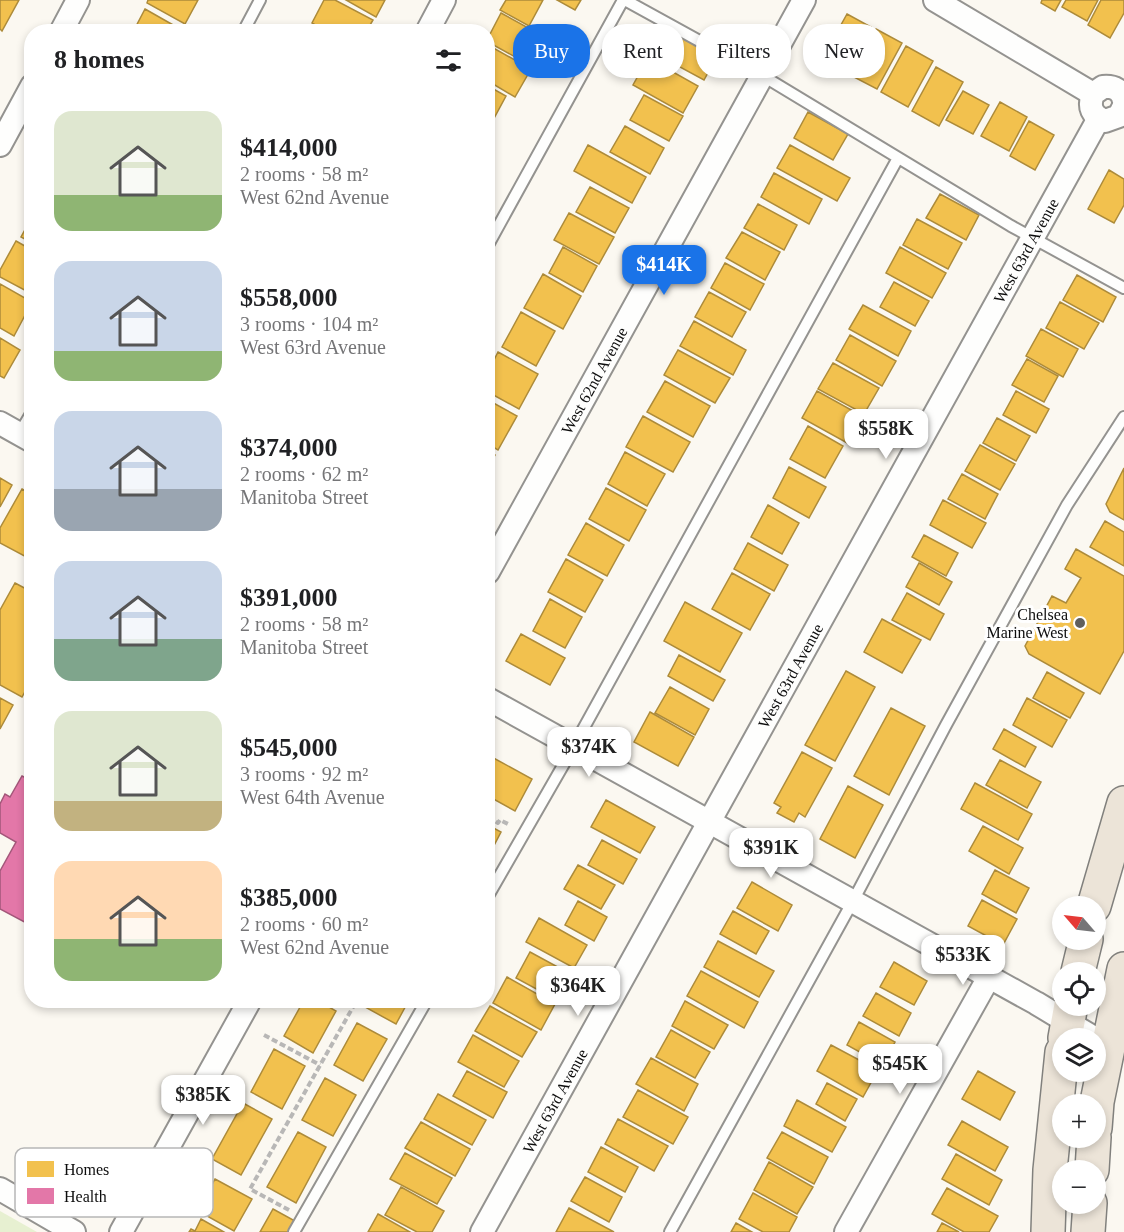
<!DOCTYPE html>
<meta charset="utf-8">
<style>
:root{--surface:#fff;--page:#f2f2f2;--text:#202124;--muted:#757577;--accent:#1a73e8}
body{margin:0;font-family:"Times New Roman",serif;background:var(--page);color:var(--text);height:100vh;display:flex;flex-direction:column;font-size:22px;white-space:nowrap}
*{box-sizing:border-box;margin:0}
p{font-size:20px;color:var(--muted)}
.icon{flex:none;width:33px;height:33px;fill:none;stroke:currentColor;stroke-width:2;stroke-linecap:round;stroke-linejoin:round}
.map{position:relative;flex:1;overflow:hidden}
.details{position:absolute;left:24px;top:24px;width:471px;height:984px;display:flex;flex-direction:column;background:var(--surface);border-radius:24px;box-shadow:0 3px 9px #0003}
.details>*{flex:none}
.hud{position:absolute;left:513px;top:24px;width:520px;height:54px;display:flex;gap:12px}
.needle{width:39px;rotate:298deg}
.buttons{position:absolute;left:1052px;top:896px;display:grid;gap:12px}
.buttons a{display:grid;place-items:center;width:54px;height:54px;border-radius:50%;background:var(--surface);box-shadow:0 3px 9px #0003;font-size:30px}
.price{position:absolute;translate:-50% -51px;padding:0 14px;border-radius:12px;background:#fff;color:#222;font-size:20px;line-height:39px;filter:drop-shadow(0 2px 3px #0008)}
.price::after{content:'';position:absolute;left:50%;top:36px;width:18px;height:14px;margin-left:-9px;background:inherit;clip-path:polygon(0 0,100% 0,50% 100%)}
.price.active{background:var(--accent);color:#fff}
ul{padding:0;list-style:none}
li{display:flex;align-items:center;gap:18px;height:150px;padding:0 30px}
li span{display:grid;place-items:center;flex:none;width:168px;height:120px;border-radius:18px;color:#555}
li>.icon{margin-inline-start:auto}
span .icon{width:72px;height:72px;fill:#fffc;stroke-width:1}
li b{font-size:26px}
h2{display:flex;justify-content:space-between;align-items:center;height:72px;padding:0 30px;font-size:26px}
.tag{padding:0 21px;border-radius:24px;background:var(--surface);box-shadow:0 3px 9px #0003;font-size:21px;line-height:54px}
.tag.active{background:var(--accent);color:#fff}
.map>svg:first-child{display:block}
</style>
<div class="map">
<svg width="1124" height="1232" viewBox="0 0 1124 1232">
<rect width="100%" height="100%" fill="#fbf8f1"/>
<!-- green -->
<path fill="#e7f0d1" d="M 0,1211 L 37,1232 L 0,1232 Z"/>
<!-- homes -->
<path fill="#f2c14e" stroke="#ad8b3a" stroke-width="1.5" d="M 0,0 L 19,0 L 2,31 L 0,29 Z
M 148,0 L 198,0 L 185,24 L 147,3 Z
M 324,0 L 335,0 L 373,20 L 366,32 L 327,32 L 312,23 Z
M 346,0 L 385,0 L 376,17 Z
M 506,0 L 543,0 L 529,26 L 500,10 Z
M 557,0 L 581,0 L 575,10 Z
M 1042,0 L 1061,0 L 1055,11 L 1041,3 Z
M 1066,0 L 1098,0 L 1087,21 L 1062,7 Z
M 1101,0 L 1124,0 L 1124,13 L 1110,38 L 1088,25 Z
M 145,9 L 182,30 L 182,32 L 133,32 Z
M 501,13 L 543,36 L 528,64 L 488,42 L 488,38 Z
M 847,14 L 871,27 L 845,74 L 821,61 Z
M 667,29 L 717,56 L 704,80 L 654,53 Z
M 876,29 L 902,43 L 877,89 L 850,75 Z
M 488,45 L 531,69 L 515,97 L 488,81 Z
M 906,46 L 933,61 L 908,107 L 881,92 Z
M 648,58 L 698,86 L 683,113 L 633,85 Z
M 936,67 L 963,82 L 939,126 L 912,111 Z
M 488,86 L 506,96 L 492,122 L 488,120 Z
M 963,91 L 989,105 L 973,134 L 946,120 Z
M 644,95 L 683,116 L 669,141 L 630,120 Z
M 1000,102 L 1027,117 L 1009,151 L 981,136 Z
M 808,112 L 848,134 L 833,160 L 794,138 Z
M 1029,121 L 1054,135 L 1035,170 L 1010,156 Z
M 625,126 L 664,148 L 650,174 L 610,152 Z
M 588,145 L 646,177 L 632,203 L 574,171 Z
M 790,145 L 850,178 L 837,201 L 777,168 Z
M 1109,170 L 1124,179 L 1124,205 L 1114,223 L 1088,209 Z
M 774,173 L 822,199 L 809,224 L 761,197 Z
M 590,187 L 629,208 L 615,233 L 576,212 Z
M 940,194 L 979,215 L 966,240 L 926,218 Z
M 758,204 L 797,225 L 784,250 L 744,228 Z
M 569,213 L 614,237 L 599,264 L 554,240 Z
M 32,217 L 32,243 L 21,237 Z
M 917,219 L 962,243 L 948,269 L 903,245 Z
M 742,232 L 780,252 L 765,280 L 726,258 Z
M 16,241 L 32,250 L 32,294 L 0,277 L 0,270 Z
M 563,247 L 597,266 L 583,292 L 549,273 Z
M 900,247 L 946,273 L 932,298 L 886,273 Z
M 725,263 L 764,284 L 750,310 L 711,288 Z
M 543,274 L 581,296 L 563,329 L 524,308 Z
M 1077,275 L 1116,297 L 1103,322 L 1063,300 Z
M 894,282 L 929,301 L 915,326 L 880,307 Z
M 0,284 L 32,302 L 14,336 L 0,328 Z
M 709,292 L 746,312 L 732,337 L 695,317 Z
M 1060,302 L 1099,323 L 1084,349 L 1046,328 Z
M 863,305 L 911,331 L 898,356 L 849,329 Z
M 521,312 L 555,331 L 536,366 L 502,347 Z
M 694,321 L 746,350 L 733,375 L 680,346 Z
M 1041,329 L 1078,349 L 1063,377 L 1026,356 Z
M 850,335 L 896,361 L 882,386 L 836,360 Z
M 0,338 L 20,350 L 4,378 L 0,376 Z
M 678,350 L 730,378 L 715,403 L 664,375 Z
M 498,352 L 538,374 L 519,409 L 488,392 L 488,372 Z
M 1027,359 L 1058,376 L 1044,402 L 1012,385 Z
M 833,363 L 879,388 L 864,414 L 818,389 Z
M 665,381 L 710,406 L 693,437 L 647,412 Z
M 817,391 L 864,417 L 849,444 L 802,418 Z
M 1016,391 L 1049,409 L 1036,433 L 1003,415 Z
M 488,400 L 517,416 L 498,450 L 488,444 Z
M 643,416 L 690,442 L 673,472 L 626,447 Z
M 997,418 L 1030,436 L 1016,461 L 983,443 Z
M 808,426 L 843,446 L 825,478 L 790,459 Z
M 980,445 L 1015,464 L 1000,490 L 965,471 Z
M 488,451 L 495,455 L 488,468 Z
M 625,452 L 665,474 L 647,506 L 608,484 Z
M 789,467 L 826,487 L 809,518 L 773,498 Z
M 1124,468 L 1124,520 L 1110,512 L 1106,504 Z
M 962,474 L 998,494 L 985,519 L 948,499 Z
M 0,478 L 12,485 L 0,507 Z
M 606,488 L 646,510 L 629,541 L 589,519 Z
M 22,489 L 32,495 L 32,560 L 0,543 L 0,528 Z
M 943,500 L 986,523 L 972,548 L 930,525 Z
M 768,505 L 799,523 L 782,554 L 751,537 Z
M 1105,521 L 1124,532 L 1124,566 L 1090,547 Z
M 586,523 L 624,545 L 607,576 L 568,555 Z
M 924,535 L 958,553 L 946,576 L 912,557 Z
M 748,543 L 788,565 L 774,591 L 734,569 Z
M 1076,549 L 1124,576 L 1124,651 L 1100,694 L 1029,654 L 1025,646 L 1052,596 L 1066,603 L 1081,578 L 1065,569 Z
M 566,559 L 603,580 L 585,612 L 548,592 Z
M 919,563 L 952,582 L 939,605 L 906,587 Z
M 732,573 L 770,594 L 750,630 L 712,609 Z
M 15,583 L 32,592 L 32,679 L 22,697 L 0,685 L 0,610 Z
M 907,593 L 944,614 L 930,640 L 892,620 Z
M 550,599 L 582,617 L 565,648 L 533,631 Z
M 685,602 L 742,633 L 720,672 L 664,641 Z
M 882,619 L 921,640 L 902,673 L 864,652 Z
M 521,634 L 565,658 L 550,685 L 506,661 Z
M 679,655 L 725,680 L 713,701 L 668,676 Z
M 846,671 L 875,687 L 835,761 L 805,745 Z
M 1047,672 L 1084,693 L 1070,718 L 1033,698 Z
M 670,687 L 709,709 L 695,735 L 655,713 Z
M 0,698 L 13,705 L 0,729 Z
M 1027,698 L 1067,720 L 1052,747 L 1013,725 Z
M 891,708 L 925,726 L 889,795 L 854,776 Z
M 650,712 L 694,737 L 678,766 L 634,742 Z
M 1004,729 L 1036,747 L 1025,767 L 993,749 Z
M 802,752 L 832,768 L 805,817 L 799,813 L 794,822 L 777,813 L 781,807 L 774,803 Z
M 488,755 L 532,779 L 515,811 L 488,796 Z
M 1000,760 L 1041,782 L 1027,808 L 986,785 Z
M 975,783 L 1032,814 L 1018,840 L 961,809 Z
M 848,786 L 883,805 L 855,858 L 820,839 Z
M 606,800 L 655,827 L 640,853 L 591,827 Z
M 488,825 L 501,832 L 488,857 Z
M 983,826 L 1023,848 L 1009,874 L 969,851 Z
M 602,840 L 637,859 L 623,884 L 588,865 Z
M 578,865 L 615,885 L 601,909 L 564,889 Z
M 995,870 L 1029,888 L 1016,913 L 982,894 Z
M 752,882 L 792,905 L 778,931 L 737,908 Z
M 982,900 L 1017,919 L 1003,945 L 968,926 Z
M 578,901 L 607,917 L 594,941 L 565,925 Z
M 733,911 L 769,931 L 756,954 L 720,934 Z
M 539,918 L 587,945 L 574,968 L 526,942 Z
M 718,941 L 774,971 L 759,997 L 704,967 Z
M 530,952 L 567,972 L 553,998 L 516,978 Z
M 894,962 L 927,981 L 914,1005 L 880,987 Z
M 701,971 L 758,1002 L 744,1028 L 687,996 Z
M 507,977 L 555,1004 L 541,1030 L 493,1003 Z
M 876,993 L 911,1013 L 899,1036 L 863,1016 Z
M 304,1000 L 317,1000 L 336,1011 L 313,1053 L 284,1036 Z
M 368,1000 L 409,1000 L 396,1024 L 365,1007 Z
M 685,1001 L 728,1025 L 714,1049 L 672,1026 Z
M 490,1006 L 537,1032 L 522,1057 L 475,1031 Z
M 859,1022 L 895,1042 L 883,1065 L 847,1045 Z
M 357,1023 L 387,1039 L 363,1081 L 334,1065 Z
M 671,1030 L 710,1052 L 695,1078 L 656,1057 Z
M 473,1035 L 519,1061 L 504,1087 L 458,1062 Z
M 831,1045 L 878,1070 L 863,1097 L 817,1071 Z
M 274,1049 L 305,1066 L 282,1109 L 251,1092 Z
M 651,1058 L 698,1084 L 684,1111 L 636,1084 Z
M 467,1071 L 507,1092 L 493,1118 L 453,1096 Z
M 978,1071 L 1015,1092 L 1000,1120 L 962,1099 Z
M 325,1078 L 356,1095 L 333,1136 L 302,1120 Z
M 827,1083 L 857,1099 L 845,1121 L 816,1104 Z
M 638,1090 L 688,1117 L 673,1144 L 623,1117 Z
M 438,1094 L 486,1120 L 472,1145 L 424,1119 Z
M 797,1100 L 846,1127 L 832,1152 L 784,1126 Z
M 243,1103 L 272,1119 L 241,1175 L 212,1159 Z
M 618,1119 L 668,1146 L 654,1171 L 605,1144 Z
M 962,1121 L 1008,1147 L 995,1171 L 948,1145 Z
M 421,1122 L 470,1149 L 455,1176 L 405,1148 Z
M 298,1132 L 326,1147 L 296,1203 L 267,1187 Z
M 782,1132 L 828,1157 L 814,1184 L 767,1158 Z
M 601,1147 L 638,1167 L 625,1192 L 588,1172 Z
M 405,1153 L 452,1178 L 437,1204 L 390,1179 Z
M 956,1154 L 1002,1180 L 989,1205 L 942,1179 Z
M 769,1162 L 813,1187 L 797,1214 L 754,1190 Z
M 585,1177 L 622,1197 L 609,1222 L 571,1201 Z
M 215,1179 L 252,1199 L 234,1231 L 198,1211 Z
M 401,1187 L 444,1211 L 432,1232 L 417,1232 L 385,1215 Z
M 947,1188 L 998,1216 L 989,1232 L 964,1232 L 932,1214 Z
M 753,1193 L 797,1217 L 789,1232 L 763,1232 L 739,1219 Z
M 569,1208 L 614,1232 L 556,1232 Z
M 273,1209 L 295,1221 L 289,1232 L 260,1232 Z
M 378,1214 L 410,1232 L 368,1232 Z
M 201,1219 L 224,1232 L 189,1232 L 191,1229 L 195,1231 Z
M 736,1223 L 752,1232 L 731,1232 Z
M 942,1223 L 959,1232 L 937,1232 Z"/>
<!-- health -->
<path fill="#e377a8" stroke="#a3577a" stroke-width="1.5" d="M 22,776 L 32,781 L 32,926 L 0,909 L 0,871 L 16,842 L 0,833 L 0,804 L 5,794 L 10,797 Z"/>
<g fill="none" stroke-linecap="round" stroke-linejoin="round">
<!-- lane casing -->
<g stroke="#949390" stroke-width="14">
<path id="lane" d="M 625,0 L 763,76 L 1011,226 L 1124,288
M 243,32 L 260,0
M 488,245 L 623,0
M 19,434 L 32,412
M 488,896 L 565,762 L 898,158
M 294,1232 L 427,1000
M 670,1232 L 853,901 L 946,725 L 1067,505 L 1124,417"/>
</g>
<!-- street casing -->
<g stroke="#949390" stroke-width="26">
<g id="street">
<path d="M 935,0 L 1093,94"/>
<path d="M 61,32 L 78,0"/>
<path d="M 427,32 L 444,0"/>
<path d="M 1124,101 C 1122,90 1114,86 1103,87 L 1093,94 C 1088,107 1092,116 1105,121 L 1119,116 L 1124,106"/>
<path d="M 0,145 L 32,86"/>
<path d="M 0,423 L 32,441"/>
<path id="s1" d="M 488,572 L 804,0"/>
<path d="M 488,699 L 1036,1003 L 1094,1038"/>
<path d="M 0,1189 L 74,1232"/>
<path d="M 121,1232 L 250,1000"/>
<path id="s2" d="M 482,1232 L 1099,118"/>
<path d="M 846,1232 L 989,977"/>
</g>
</g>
<!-- primary casing -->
<g stroke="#81807d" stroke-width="36">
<path id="primary" d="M 1094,906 L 1124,803
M 1078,972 L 1086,939
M 1065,1038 L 1071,1005
M 1095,1128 L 1097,1102 L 1124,969
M 1092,1170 L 1094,1137
M 1048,1232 L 1050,1170 L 1062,1052
M 1088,1232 L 1090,1203"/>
</g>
<!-- path -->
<path stroke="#b8b7b6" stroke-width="4" stroke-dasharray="6 3" stroke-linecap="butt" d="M 488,817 L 498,823 L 500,820 L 510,825
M 264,1035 L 320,1065
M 289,1210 L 250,1189 L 357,1000"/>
<!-- lane -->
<use href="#lane" stroke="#fefefd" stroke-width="10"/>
<!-- street -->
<use href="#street" stroke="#fefefd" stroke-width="22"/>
<!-- primary -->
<use href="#primary" stroke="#ece4d8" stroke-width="33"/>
</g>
<!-- markers -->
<circle fill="#605f5d" stroke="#fff" stroke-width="2" cx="1080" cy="623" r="6"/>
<g text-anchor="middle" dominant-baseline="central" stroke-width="6" stroke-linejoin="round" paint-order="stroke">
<!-- street labels -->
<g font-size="16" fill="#0d0d0d" stroke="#fff">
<text stroke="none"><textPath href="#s2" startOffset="1122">West 63rd Avenue</textPath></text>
<text stroke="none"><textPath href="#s1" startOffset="219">West 62nd Avenue</textPath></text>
<text stroke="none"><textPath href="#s2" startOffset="636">West 63rd Avenue</textPath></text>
<text stroke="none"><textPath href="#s2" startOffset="150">West 63rd Avenue</textPath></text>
</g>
<!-- poi labels -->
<g font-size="16" fill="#0d0d0d" stroke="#fff" text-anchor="end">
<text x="1068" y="614">Chelsea<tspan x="1068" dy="18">Marine West</tspan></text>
</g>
</g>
<!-- legend -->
<rect x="15" y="1148" width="198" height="69" rx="9" fill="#fff" stroke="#b6b6b6" stroke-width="1.5"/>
<rect x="27" y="1161" width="27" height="16" fill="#f2c14e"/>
<rect x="27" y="1188" width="27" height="16" fill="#e377a8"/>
<g font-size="16" fill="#0d0d0d">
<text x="64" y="1175">Homes</text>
<text x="64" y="1202">Health</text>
</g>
</svg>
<div class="buttons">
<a><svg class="needle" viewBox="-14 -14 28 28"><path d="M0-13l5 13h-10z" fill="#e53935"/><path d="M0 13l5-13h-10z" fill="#757577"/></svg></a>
<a><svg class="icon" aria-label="locate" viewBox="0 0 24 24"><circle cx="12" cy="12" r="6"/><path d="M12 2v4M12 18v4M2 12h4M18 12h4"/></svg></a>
<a><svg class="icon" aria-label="layers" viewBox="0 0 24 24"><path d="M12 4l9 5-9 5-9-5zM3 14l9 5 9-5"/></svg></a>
<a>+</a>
<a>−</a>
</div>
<b class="price active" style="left:664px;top:296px">$414K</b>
<b class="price" style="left:886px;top:460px">$558K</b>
<b class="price" style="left:589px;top:778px">$374K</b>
<b class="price" style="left:771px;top:879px">$391K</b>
<b class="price" style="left:963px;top:986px">$533K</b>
<b class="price" style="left:578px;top:1017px">$364K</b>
<b class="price" style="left:900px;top:1095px">$545K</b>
<b class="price" style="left:203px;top:1126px">$385K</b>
<div class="hud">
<a class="tag active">Buy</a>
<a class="tag">Rent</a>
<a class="tag">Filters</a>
<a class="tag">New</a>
</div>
<section class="details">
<h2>8 homes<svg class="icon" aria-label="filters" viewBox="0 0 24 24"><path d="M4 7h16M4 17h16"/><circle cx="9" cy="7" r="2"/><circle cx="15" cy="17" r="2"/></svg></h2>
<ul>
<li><span style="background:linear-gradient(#dfe7d0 70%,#8fb573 0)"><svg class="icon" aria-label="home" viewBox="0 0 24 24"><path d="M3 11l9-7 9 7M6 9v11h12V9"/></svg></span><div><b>$414,000</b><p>2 rooms · 58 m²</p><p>West 62nd Avenue</p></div></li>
<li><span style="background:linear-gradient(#c9d6e8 75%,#8fb573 0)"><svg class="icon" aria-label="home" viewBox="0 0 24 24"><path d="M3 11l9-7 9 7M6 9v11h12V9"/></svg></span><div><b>$558,000</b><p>3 rooms · 104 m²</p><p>West 63rd Avenue</p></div></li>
<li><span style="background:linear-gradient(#c9d6e8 65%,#9aa5b1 0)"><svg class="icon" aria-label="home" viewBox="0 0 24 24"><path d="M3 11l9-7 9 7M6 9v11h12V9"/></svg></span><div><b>$374,000</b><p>2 rooms · 62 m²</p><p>Manitoba Street</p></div></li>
<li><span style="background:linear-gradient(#c9d6e8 65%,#7fa58c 0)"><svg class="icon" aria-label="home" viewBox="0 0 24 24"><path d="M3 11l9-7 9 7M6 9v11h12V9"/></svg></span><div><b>$391,000</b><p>2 rooms · 58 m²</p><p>Manitoba Street</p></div></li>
<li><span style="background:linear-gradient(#dfe7d0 75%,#c2b280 0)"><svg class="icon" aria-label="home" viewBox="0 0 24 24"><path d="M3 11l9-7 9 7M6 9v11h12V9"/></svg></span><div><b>$545,000</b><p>3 rooms · 92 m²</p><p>West 64th Avenue</p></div></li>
<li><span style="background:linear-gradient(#ffd9b3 65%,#8fb573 0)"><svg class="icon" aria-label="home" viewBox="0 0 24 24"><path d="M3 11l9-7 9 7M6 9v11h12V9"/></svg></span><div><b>$385,000</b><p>2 rooms · 60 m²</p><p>West 62nd Avenue</p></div></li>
</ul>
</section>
</div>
